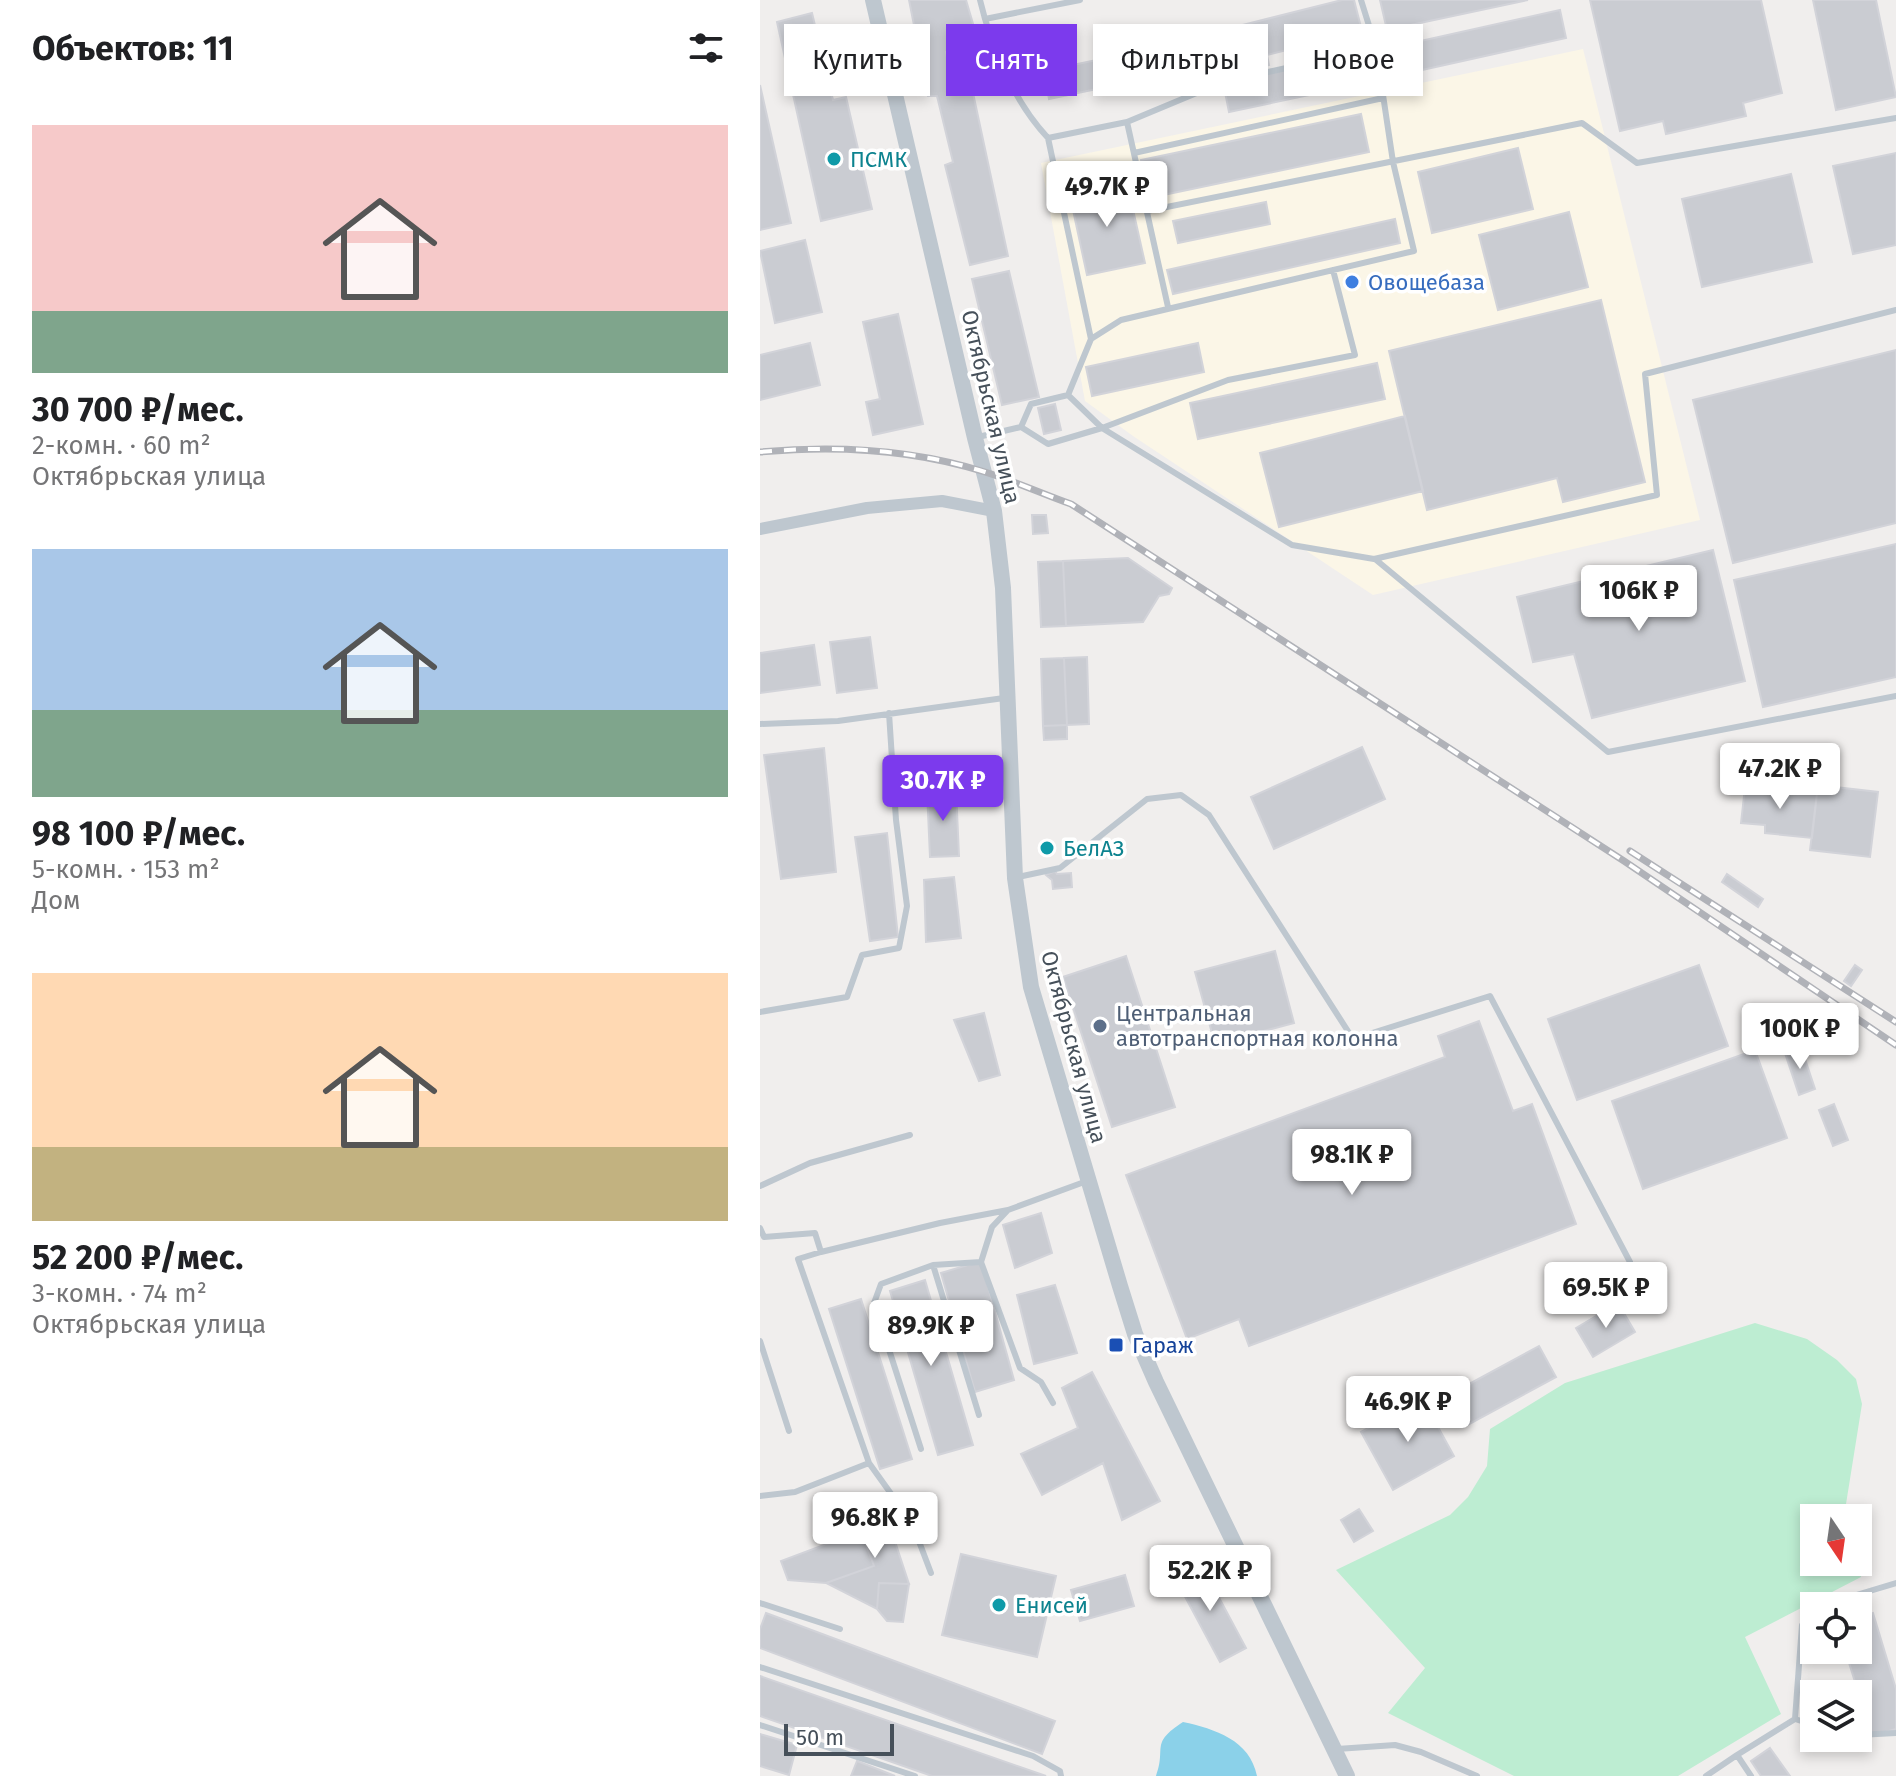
<!DOCTYPE html>
<html lang="ru">
<meta charset="utf-8">
<style>
:root{--surface:#fff;--page:#f6f6f6;--text:#202124;--muted:#757577;--accent:#7c3aed}
body{margin:0;font-family:"Fira Sans",sans-serif;background:var(--page);color:var(--text);height:100vh;display:flex;flex-direction:column;font-size:30px;white-space:nowrap}
*{box-sizing:border-box;margin:0}
p{font-size:26px;color:var(--muted)}
.icon{flex:none;width:44px;height:44px;fill:none;stroke:currentColor;stroke-width:2;stroke-linecap:round;stroke-linejoin:round}
.map{position:relative;flex:1;overflow:hidden}
.side{display:flex;flex-direction:column;background:var(--surface);width:760px}
.side>*{flex:none}
.top-card{position:absolute;left:24px;top:24px;width:760px;height:72px;display:flex;gap:16px}
.needle{width:52px;rotate:167deg}
.tools{position:absolute;left:1040px;top:1504px;display:grid;gap:16px}
.tools a{display:grid;place-items:center;width:72px;height:72px;border-radius:0px;background:var(--surface);box-shadow:0 4px 12px #0003;font-size:40px}
.scale{position:absolute;left:24px;bottom:20px;width:110px;box-sizing:border-box;padding-left:8px;border:4px solid #46505a;border-top:0;font-size:22px;line-height:28px;white-space:nowrap;color:#46505a;-webkit-text-stroke:6px #fff;paint-order:stroke}
.price{position:absolute;translate:-50% -68px;padding:0 18px;border-radius:8px;background:#fff;color:#222;font-size:26px;line-height:52px;filter:drop-shadow(0 2px 4px #0008)}
.price::after{content:'';position:absolute;left:50%;top:48px;width:24px;height:18px;margin-left:-12px;background:inherit;clip-path:polygon(0 0,100% 0,50% 100%)}
.price.on{background:var(--accent);color:#fff}
ul{padding:0;list-style:none}
li{display:grid;align-content:center;gap:16px;height:424px;padding:0 32px}
li span{display:grid;place-items:center;height:248px;border-radius:0px;color:#555}
li>.icon{margin-inline-start:auto}
span .icon{width:144px;height:144px;fill:#fffc;stroke-width:1}
li b{font-size:34px}
h2{display:flex;justify-content:space-between;align-items:center;height:96px;padding:0 32px;font-size:34px}
.pill{padding:0 28px;border-radius:0px;background:var(--surface);box-shadow:0 4px 12px #0003;font-size:28px;line-height:72px}
.pill.on{background:var(--accent);color:#fff}
main{display:flex;flex:1;min-height:0}
.map>svg:first-child{display:block}
</style>
<main>
<section class="side">
<h2>Объектов: 11<svg class="icon" aria-label="filters" viewBox="0 0 24 24"><path d="M4 7h16M4 17h16"/><circle cx="9" cy="7" r="2"/><circle cx="15" cy="17" r="2"/></svg></h2>
<ul>
<li><span style="background:linear-gradient(#f6c9c9 75%,#7fa58c 0)"><svg class="icon" aria-label="home" viewBox="0 0 24 24"><path d="M3 11l9-7 9 7M6 9v11h12V9"/></svg></span><div><b>30 700 ₽/мес.</b><p>2-комн. · 60 m²</p><p>Октябрьская улица</p></div></li>
<li><span style="background:linear-gradient(#a9c7e8 65%,#7fa58c 0)"><svg class="icon" aria-label="home" viewBox="0 0 24 24"><path d="M3 11l9-7 9 7M6 9v11h12V9"/></svg></span><div><b>98 100 ₽/мес.</b><p>5-комн. · 153 m²</p><p>Дом</p></div></li>
<li><span style="background:linear-gradient(#ffd9b3 70%,#c2b280 0)"><svg class="icon" aria-label="home" viewBox="0 0 24 24"><path d="M3 11l9-7 9 7M6 9v11h12V9"/></svg></span><div><b>52 200 ₽/мес.</b><p>3-комн. · 74 m²</p><p>Октябрьская улица</p></div></li>
</ul>
</section>
<div class="map">
<svg width="1136" height="1776" viewBox="0 0 1136 1776">
<rect width="100%" height="100%" fill="#f0eeed"/>
<!-- commercial -->
<path fill="#fbf6e7" d="M 823,49 L 940,520 L 613,595 L 373,436 L 325,401 L 281,163 Z"/>
<!-- green -->
<path fill="#bdedd2" d="M 995,1323 L 1047,1339 L 1077,1360 L 1096,1379 L 1102,1404 L 1086,1504 L 1089,1518 L 1054,1518 L 1054,1562 L 1098,1562 L 1101,1577 L 985,1637 L 1021,1714 L 918,1776 L 754,1776 L 628,1713 L 665,1668 L 576,1570 L 690,1515 L 708,1497 L 727,1466 L 730,1429 L 805,1383 Z"/>
<!-- water -->
<path fill="#8bd1e9" d="M 423,1722 C 455,1729 490,1740 497,1776 L 396,1776 C 407,1747 389,1744 423,1722 Z"/>
<!-- building -->
<path fill="#caccd2" stroke="#d2d3d9" stroke-width="2" d="M 149,0 L 206,0 L 219,44 L 186,52 L 189,69 L 207,65 L 248,256 L 210,265 L 185,165 L 193,162 L 177,96 L 168,96 Z
M 582,0 L 594,0 L 602,31 L 507,55 L 509,65 L 458,78 L 447,34 Z
M 620,0 L 768,0 L 627,30 Z
M 830,0 L 1001,0 L 1022,93 L 983,103 L 986,116 L 906,134 L 903,121 L 860,131 Z
M 1053,0 L 1116,0 L 1136,97 L 1076,110 Z
M 800,10 L 806,38 L 644,74 L 638,46 Z
M 52,13 L 73,100 L 86,97 L 112,209 L 61,221 L 17,22 Z
M 430,48 L 437,80 L 407,87 L 400,55 Z
M 585,56 L 592,86 L 469,112 L 463,82 Z
M 351,57 L 356,85 L 289,99 L 284,71 Z
M 0,85 L 31,223 L 0,230 Z
M 601,114 L 609,152 L 389,198 L 381,160 Z
M 758,148 L 773,209 L 672,233 L 658,172 Z
M 1136,153 L 1136,245 L 1093,254 L 1073,166 Z
M 1031,174 L 1052,262 L 942,287 L 922,199 Z
M 367,183 L 385,263 L 327,275 L 310,196 Z
M 506,202 L 510,224 L 418,243 L 413,221 Z
M 809,212 L 828,287 L 738,310 L 719,235 Z
M 635,219 L 640,243 L 413,294 L 407,270 Z
M 45,240 L 62,312 L 15,323 L 0,251 Z
M 249,271 L 279,397 L 242,405 L 212,279 Z
M 841,300 L 885,482 L 803,502 L 797,478 L 667,510 L 629,351 Z
M 138,314 L 163,424 L 113,435 L 106,402 L 120,399 L 103,322 Z
M 50,343 L 60,385 L 0,400 L 0,355 Z
M 438,343 L 444,372 L 332,396 L 326,367 Z
M 1136,350 L 1136,523 L 973,563 L 933,400 Z
M 617,363 L 625,399 L 438,439 L 430,403 Z
M 295,404 L 301,430 L 284,434 L 278,408 Z
M 645,416 L 663,491 L 519,527 L 500,453 Z
M 272,515 L 286,515 L 288,533 L 273,534 Z
M 1136,544 L 1136,677 L 1003,707 L 974,580 Z
M 953,550 L 985,681 L 832,718 L 814,654 L 773,662 L 757,597 Z
M 368,558 L 412,588 L 409,594 L 399,596 L 383,622 L 306,626 L 303,561 Z
M 303,561 L 306,626 L 281,627 L 278,562 Z
M 110,637 L 117,688 L 77,693 L 70,642 Z
M 54,645 L 60,685 L 0,693 L 0,653 Z
M 327,657 L 329,724 L 307,725 L 304,658 Z
M 304,658 L 307,725 L 283,726 L 281,659 Z
M 307,725 L 307,739 L 284,740 L 283,726 Z
M 602,747 L 625,799 L 514,849 L 491,797 Z
M 64,748 L 76,872 L 21,879 L 4,755 Z
M 1058,785 L 1118,792 L 1110,857 L 1050,850 Z
M 985,787 L 1057,794 L 1052,838 L 1005,833 L 1005,825 L 981,823 Z
M 196,789 L 199,856 L 170,857 L 167,790 Z
M 127,833 L 138,937 L 110,941 L 95,837 Z
M 295,871 L 297,874 L 311,873 L 312,887 L 293,889 L 292,880 L 286,875 Z
M 967,874 L 1003,899 L 998,907 L 962,882 Z
M 194,877 L 201,938 L 166,942 L 164,880 Z
M 515,951 L 534,1023 L 455,1044 L 435,972 Z
M 366,956 L 415,1107 L 352,1127 L 303,977 Z
M 939,965 L 968,1046 L 817,1100 L 788,1019 Z
M 1095,965 L 1102,970 L 1091,986 L 1084,981 Z
M 224,1013 L 240,1075 L 219,1081 L 194,1020 Z
M 719,1021 L 753,1111 L 772,1104 L 816,1224 L 489,1346 L 479,1319 L 427,1339 L 366,1175 L 685,1057 L 678,1036 Z
M 1041,1047 L 1055,1089 L 1039,1095 L 1025,1053 Z
M 995,1050 L 1027,1138 L 883,1189 L 852,1101 Z
M 1074,1104 L 1088,1140 L 1073,1146 L 1059,1110 Z
M 281,1213 L 292,1253 L 255,1268 L 243,1225 Z
M 221,1261 L 254,1380 L 215,1392 L 181,1273 Z
M 165,1280 L 213,1445 L 178,1455 L 130,1291 Z
M 295,1285 L 317,1353 L 274,1364 L 257,1295 Z
M 101,1299 L 152,1459 L 120,1469 L 69,1309 Z
M 858,1303 L 875,1332 L 833,1357 L 816,1328 Z
M 779,1346 L 796,1377 L 704,1427 L 687,1396 Z
M 332,1372 L 400,1501 L 362,1520 L 343,1463 L 282,1495 L 261,1454 L 318,1428 L 302,1388 Z
M 662,1398 L 694,1456 L 633,1490 L 601,1432 Z
M 123,1505 L 149,1584 L 119,1583 L 117,1609 L 66,1583 L 114,1566 L 95,1513 Z
M 599,1509 L 613,1531 L 594,1542 L 581,1520 Z
M 101,1531 L 114,1566 L 66,1583 L 28,1580 L 21,1561 Z
M 201,1554 L 296,1576 L 277,1657 L 182,1635 Z
M 441,1564 L 486,1648 L 460,1662 L 415,1578 Z
M 365,1575 L 374,1606 L 320,1621 L 311,1590 Z
M 119,1583 L 149,1584 L 143,1622 L 127,1621 L 117,1609 Z
M 6,1613 L 295,1721 L 282,1754 L 0,1648 L 0,1629 Z
M 1113,1613 L 1136,1689 L 1136,1729 L 1112,1736 L 1085,1650 L 1098,1650 L 1098,1618 Z
M 0,1676 L 286,1776 L 172,1776 L 0,1716 Z
M 0,1734 L 37,1745 L 29,1775 L 0,1766 Z
M 1010,1748 L 1030,1776 L 1001,1776 L 991,1761 Z
M 97,1761 L 135,1776 L 91,1776 Z"/>
<g fill="none" stroke-linecap="round" stroke-linejoin="round">
<!-- service -->
<path stroke="#bec7cf" stroke-width="6" d="M 220,0 L 225,19 L 320,0
M 225,19 C 238,62 257,105 288,138
M 367,122 L 463,82 L 616,48
M 374,153 L 623,98
M 387,211 L 822,123 L 877,163 L 1136,118
M 331,339 L 288,138 L 367,122 L 408,307
M 308,395 L 331,339 L 361,320 L 654,251 L 633,162 L 616,48 L 601,0
M 261,427 L 271,404 L 308,395 L 342,428 L 468,380 L 595,355 L 573,270
M 218,437 L 261,427 L 288,444 L 342,428 L 532,545 L 614,559 L 897,495 L 885,374 L 1136,310
M 615,559 L 848,752 L 1136,696
M 0,724 L 78,721 L 244,698
M 258,877 L 300,868 L 387,799 L 421,795 L 449,815 L 593,1039 L 730,996 L 870,1262
M 0,1012 L 87,997 L 102,955 L 139,948 L 147,906 L 136,820 L 129,713
M 0,1186 L 50,1163 L 150,1135
M 0,1228 L 4,1237 L 55,1233 L 61,1252 L 180,1223 L 248,1210
M 0,1341 L 29,1431
M 293,1403 L 281,1382 L 260,1368 L 221,1262 L 232,1227 L 248,1210 L 327,1181
M 219,1415 L 173,1265 L 221,1262
M 161,1449 L 114,1303 L 121,1284 L 173,1265
M 109,1463 L 152,1523 L 171,1573
M 0,1496 L 35,1492 L 109,1463 L 38,1259 L 61,1252
M 0,1603 L 80,1629
M 1076,1606 L 1093,1596 L 1136,1583
M 0,1667 L 273,1756 L 300,1771 L 301,1776
M 1035,1719 L 1042,1625 L 1054,1618
M 1035,1719 L 1054,1725
M 0,1725 L 155,1776
M 1098,1735 L 1136,1733
M 577,1749 L 635,1745 L 661,1752 L 717,1776
M 946,1776 L 977,1755
M 991,1776 L 977,1755 L 1035,1719"/>
<!-- minor -->
<path stroke="#bec7cf" stroke-width="12" d="M 0,529 L 107,508 L 182,501 L 234,511"/>
<!-- tertiary -->
<path stroke="#bec7cf" stroke-width="16" d="M 113,0 L 215,438 L 234,511 L 243,588 L 255,878 L 271,987 L 360,1286 L 375,1334 L 396,1382 L 587,1776"/>
<!-- rail casing -->
<g stroke="#b0b2b8" stroke-width="7">
<path id="rail" d="M 0,452 C 76,445 152,449 225,472 C 254,481 283,494 311,504 L 864,861 L 1136,1045
M 870,851 L 1136,1022"/>
</g>
<!-- rail -->
<use href="#rail" stroke="#fff" stroke-width="4" stroke-dasharray="12" stroke-linecap="butt"/>
</g>
<!-- markers -->
<g fill="#0f9aa8" stroke="#fff" stroke-width="3">
<circle cx="74" cy="159" r="8"/>
<circle cx="287" cy="848" r="8"/>
<circle cx="239" cy="1605" r="8"/>
</g>
<circle fill="#3f7fe0" stroke="#fff" stroke-width="3" cx="592" cy="282" r="8"/>
<circle fill="#5c6f8a" stroke="#fff" stroke-width="3" cx="340" cy="1026" r="8"/>
<rect fill="#1a4fb4" stroke="#fff" stroke-width="3" x="348" y="1337" width="16" height="16" rx="4"/>
<g text-anchor="middle" dominant-baseline="central" stroke-width="7" stroke-linejoin="round" paint-order="stroke">
<!-- culture labels -->
<g font-size="22" fill="#0d838f" stroke="#fff" text-anchor="start">
<text x="90" y="159">ПСМК</text>
<text x="303" y="848">БелАЗ</text>
<text x="255" y="1605">Енисей</text>
</g>
<!-- shop labels -->
<g font-size="22" fill="#366cbe" stroke="#fff" text-anchor="start">
<text x="608" y="282">Овощебаза</text>
</g>
<!-- street labels -->
<g font-size="22" fill="#46505a" stroke="#fff">
<text transform="translate(231 407) rotate(77)">Октябрьская улица</text>
<text transform="translate(314 1047) rotate(75)">Октябрьская улица</text>
</g>
<!-- service labels -->
<g font-size="22" fill="#4e5e75" stroke="#fff" text-anchor="start">
<text x="356" y="1013">Центральная<tspan x="356" dy="25">автотранспортная колонна</tspan></text>
</g>
<!-- transit labels -->
<g font-size="22" fill="#164399" stroke="#fff" text-anchor="start">
<text x="372" y="1345">Гараж</text>
</g>
</g>
</svg>
<div class="tools">
<a><svg class="needle" viewBox="-14 -14 28 28"><path d="M0-13l5 13h-10z" fill="#e53935"/><path d="M0 13l5-13h-10z" fill="#757577"/></svg></a>
<a><svg class="icon" aria-label="locate" viewBox="0 0 24 24"><circle cx="12" cy="12" r="6"/><path d="M12 2v4M12 18v4M2 12h4M18 12h4"/></svg></a>
<a><svg class="icon" aria-label="layers" viewBox="0 0 24 24"><path d="M12 4l9 5-9 5-9-5zM3 14l9 5 9-5"/></svg></a>
</div>
<div class="scale">50 m</div>
<b class="price" style="left:347px;top:229px">49.7K ₽</b>
<b class="price" style="left:879px;top:633px">106K ₽</b>
<b class="price" style="left:1020px;top:811px">47.2K ₽</b>
<b class="price on" style="left:183px;top:823px">30.7K ₽</b>
<b class="price" style="left:1040px;top:1071px">100K ₽</b>
<b class="price" style="left:592px;top:1197px">98.1K ₽</b>
<b class="price" style="left:846px;top:1330px">69.5K ₽</b>
<b class="price" style="left:171px;top:1368px">89.9K ₽</b>
<b class="price" style="left:648px;top:1444px">46.9K ₽</b>
<b class="price" style="left:115px;top:1560px">96.8K ₽</b>
<b class="price" style="left:450px;top:1613px">52.2K ₽</b>
<div class="top-card">
<a class="pill">Купить</a>
<a class="pill on">Снять</a>
<a class="pill">Фильтры</a>
<a class="pill">Новое</a>
</div>
</div>
</main>
